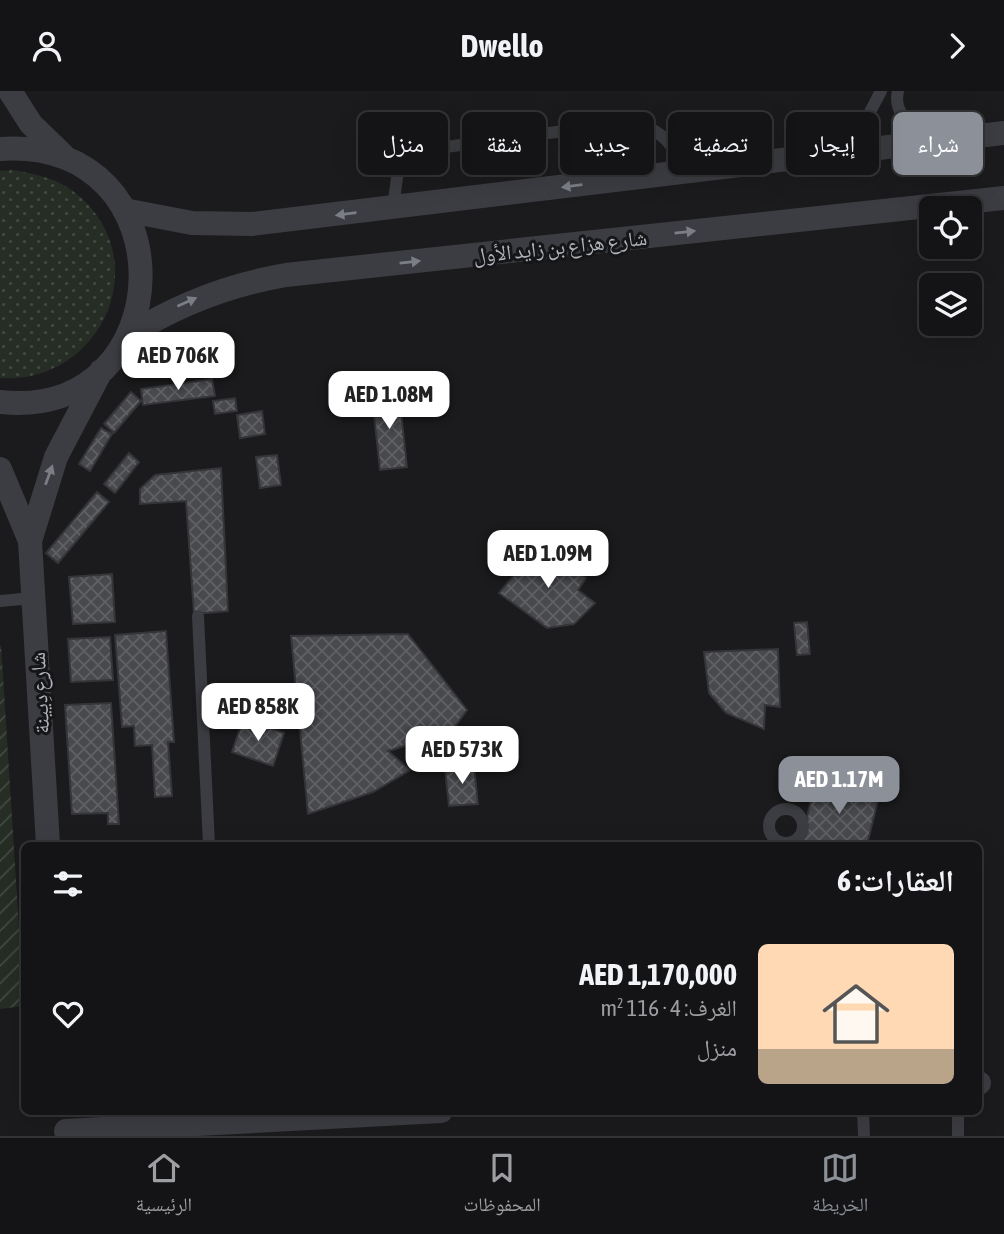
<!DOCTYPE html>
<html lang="ar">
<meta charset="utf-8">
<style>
:root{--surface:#141416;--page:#212123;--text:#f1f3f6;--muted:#9d9ea1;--line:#333335;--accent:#8c9099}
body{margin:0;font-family:"Asap Condensed","Noto Naskh Arabic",sans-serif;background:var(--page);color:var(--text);direction:rtl;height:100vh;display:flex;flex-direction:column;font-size:26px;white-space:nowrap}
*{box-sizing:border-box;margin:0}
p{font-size:23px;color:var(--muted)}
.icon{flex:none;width:38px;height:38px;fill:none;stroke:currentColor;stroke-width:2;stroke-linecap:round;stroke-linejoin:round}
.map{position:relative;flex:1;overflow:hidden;direction:ltr}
.sheet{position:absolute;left:21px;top:751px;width:961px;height:273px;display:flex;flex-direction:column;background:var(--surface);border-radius:10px;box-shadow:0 7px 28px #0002,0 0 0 2px var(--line);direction:rtl}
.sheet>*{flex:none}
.top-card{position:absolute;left:21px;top:21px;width:962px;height:63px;direction:rtl;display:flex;gap:14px}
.fabs{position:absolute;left:919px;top:105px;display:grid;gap:14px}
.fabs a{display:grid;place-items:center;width:63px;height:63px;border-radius:10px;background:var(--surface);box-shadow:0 7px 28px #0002,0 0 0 2px var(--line);font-size:35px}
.price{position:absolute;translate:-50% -60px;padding:0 16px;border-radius:14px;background:#fff;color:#222;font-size:23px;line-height:46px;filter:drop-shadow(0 2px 4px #0008)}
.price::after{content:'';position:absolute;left:50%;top:42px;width:21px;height:16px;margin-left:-10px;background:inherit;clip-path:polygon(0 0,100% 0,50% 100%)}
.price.on{background:var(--accent);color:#fff}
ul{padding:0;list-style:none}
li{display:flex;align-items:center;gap:21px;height:175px;padding:0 28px}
li span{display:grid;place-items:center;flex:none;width:196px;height:140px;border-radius:10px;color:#555}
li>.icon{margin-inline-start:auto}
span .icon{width:84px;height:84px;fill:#fffc;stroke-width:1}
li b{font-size:30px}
h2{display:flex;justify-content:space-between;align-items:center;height:84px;padding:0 28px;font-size:30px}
.pill{padding:0 24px;border-radius:10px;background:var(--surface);box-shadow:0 7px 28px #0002,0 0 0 2px var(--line);font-size:24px;line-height:63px}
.pill.on{background:var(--accent);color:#fff}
header{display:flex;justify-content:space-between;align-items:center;height:91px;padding:0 28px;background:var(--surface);font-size:32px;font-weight:700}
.dock{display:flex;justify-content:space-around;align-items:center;height:98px;border-top:2px solid var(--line);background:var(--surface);font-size:19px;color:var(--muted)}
.dock a{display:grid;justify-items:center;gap:4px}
.dock .on{color:var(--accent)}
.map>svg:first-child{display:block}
</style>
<header><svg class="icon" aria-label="forward" viewBox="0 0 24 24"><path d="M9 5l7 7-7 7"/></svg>Dwello<svg class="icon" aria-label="person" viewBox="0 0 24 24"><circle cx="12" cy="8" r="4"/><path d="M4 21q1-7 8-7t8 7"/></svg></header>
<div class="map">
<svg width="1004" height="1045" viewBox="0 0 1004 1045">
<defs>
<pattern id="grass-dots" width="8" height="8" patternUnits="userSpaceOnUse" patternTransform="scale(1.75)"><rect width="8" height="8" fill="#252d25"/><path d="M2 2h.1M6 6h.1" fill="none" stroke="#424943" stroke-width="1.8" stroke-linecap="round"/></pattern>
<pattern id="garden-furrows" width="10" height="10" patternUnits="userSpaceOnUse" patternTransform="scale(1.75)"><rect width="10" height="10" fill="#252d25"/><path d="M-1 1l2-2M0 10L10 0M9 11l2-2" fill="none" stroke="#424943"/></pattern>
<pattern id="building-cross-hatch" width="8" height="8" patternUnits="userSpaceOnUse" patternTransform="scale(1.75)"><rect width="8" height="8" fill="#48494d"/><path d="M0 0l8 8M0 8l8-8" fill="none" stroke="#606165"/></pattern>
</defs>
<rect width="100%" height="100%" fill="#1b1b1d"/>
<!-- grass -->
<path fill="url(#grass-dots)" d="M 13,79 C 36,83 60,88 78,104 C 157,171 100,294 0,287 L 0,80 Z"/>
<!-- garden -->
<path fill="url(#garden-furrows)" d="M 1,554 L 24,915 L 0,918 L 0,555 Z"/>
<!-- building -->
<path fill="url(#building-cross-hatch)" stroke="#353539" stroke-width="2" d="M 212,288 L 215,305 L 143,314 L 141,298 Z
M 131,301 L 141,310 L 114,342 L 104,333 Z
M 399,302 L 407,376 L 380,379 L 372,305 Z
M 235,307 L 237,320 L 215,323 L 213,310 Z
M 262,320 L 265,343 L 240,347 L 237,324 Z
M 101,337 L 112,343 L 90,380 L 79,373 Z
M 129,362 L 139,371 L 115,402 L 104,393 Z
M 277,364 L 281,394 L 260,397 L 256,366 Z
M 221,377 L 228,520 L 194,523 L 186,410 L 140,413 L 140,398 L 155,384 Z
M 97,401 L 109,411 L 58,472 L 46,462 Z
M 541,452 L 586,487 L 578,499 L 595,512 L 574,533 L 547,537 L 499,502 Z
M 112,483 L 115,531 L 73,533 L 69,486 Z
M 807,531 L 810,563 L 797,564 L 794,532 Z
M 166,540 L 174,651 L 168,651 L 172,705 L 155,706 L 152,654 L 135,655 L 134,635 L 122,636 L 115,544 Z
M 408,543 L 467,619 L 451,641 L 388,660 L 410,679 L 373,701 L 308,723 L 291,545 Z
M 110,546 L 113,589 L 71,591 L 68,548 Z
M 778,558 L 780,616 L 765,614 L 764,638 L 726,622 L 709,602 L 704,561 Z
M 111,612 L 119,733 L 108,733 L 108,722 L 72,723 L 65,614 Z
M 243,628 L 284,642 L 273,675 L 232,661 Z
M 474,675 L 478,713 L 449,715 L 445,678 Z
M 815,690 L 879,705 L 867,754 L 801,754 Z"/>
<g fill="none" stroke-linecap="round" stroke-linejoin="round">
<!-- service -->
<path stroke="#3c3d42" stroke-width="12" d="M 898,0 C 892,24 915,38 932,50
M 844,59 L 858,44 L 881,0
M 393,117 L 398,79 L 416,60 L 623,32 C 658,31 672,54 689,80
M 0,510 L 33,507
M 198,525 L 209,754
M769 735a17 17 0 1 1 34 0a17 17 0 1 1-34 0Z
M 863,1020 L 864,1045
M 958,1020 L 958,1045"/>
<!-- minor -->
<path stroke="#3c3d42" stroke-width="24" d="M 10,0 L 31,33 L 64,65
M 0,58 C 192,45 183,331 0,311
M 124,119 L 192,132 L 252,133 L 1004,42
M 128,245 C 178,213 228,194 286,184 L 1004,107
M 0,378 L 30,450
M 48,754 L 30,450 L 56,366 L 101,280
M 978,992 L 979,992
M 66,1040 L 441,1020"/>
</g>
<!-- one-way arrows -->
<defs><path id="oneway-solid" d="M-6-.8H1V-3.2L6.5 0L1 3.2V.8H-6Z" transform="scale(1.75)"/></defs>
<g fill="#7b7e85">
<use href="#oneway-solid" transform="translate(572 95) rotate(173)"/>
<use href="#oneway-solid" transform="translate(346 123) rotate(173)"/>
<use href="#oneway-solid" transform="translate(685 141) rotate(-6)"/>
<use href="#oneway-solid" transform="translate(410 171) rotate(-6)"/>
<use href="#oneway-solid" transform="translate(187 211) rotate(-24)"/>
<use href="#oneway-solid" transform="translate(49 384) rotate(-70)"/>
</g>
<g text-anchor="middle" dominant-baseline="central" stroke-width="6" stroke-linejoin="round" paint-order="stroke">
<!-- street labels -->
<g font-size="21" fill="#aeb3bb" stroke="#161618">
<text transform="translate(560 155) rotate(-6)">شارع هزاع بن زايد الأول</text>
<text transform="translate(39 602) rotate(-93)">شارع دِيينة</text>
</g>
</g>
</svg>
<div class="fabs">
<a><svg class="icon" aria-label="locate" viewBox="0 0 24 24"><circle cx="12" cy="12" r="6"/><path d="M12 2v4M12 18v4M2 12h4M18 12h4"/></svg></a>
<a><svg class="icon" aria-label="layers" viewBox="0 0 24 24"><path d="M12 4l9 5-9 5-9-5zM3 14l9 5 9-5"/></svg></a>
</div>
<b class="price" style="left:178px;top:301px">AED 706K</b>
<b class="price" style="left:389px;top:340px">AED 1.08M</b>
<b class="price" style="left:548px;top:499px">AED 1.09M</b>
<b class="price" style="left:258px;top:652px">AED 858K</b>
<b class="price" style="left:462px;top:695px">AED 573K</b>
<b class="price on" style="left:839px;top:725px">AED 1.17M</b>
<div class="top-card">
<a class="pill on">شراء</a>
<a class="pill">إيجار</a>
<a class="pill">تصفية</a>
<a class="pill">جديد</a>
<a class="pill">شقة</a>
<a class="pill">منزل</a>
</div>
<section class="sheet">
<h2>العقارات: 6<svg class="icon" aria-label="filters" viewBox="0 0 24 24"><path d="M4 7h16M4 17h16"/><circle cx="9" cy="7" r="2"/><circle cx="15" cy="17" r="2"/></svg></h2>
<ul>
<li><span style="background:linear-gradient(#ffd9b3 75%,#b9a48a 0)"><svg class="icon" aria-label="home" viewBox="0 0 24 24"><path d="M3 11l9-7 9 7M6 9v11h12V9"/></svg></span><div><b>AED 1,170,000</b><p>الغرف: 4 · 116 m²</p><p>منزل</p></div><svg class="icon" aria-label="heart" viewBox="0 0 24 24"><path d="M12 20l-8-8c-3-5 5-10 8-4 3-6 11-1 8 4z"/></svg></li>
</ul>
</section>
</div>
<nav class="dock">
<a class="on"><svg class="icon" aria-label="map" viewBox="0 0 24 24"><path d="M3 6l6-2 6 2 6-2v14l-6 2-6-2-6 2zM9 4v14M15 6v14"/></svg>الخريطة</a>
<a><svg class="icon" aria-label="saved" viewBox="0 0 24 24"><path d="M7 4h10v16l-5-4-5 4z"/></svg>المحفوظات</a>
<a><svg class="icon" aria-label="home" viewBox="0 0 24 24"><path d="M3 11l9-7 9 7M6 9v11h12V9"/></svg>الرئيسية</a>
</nav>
